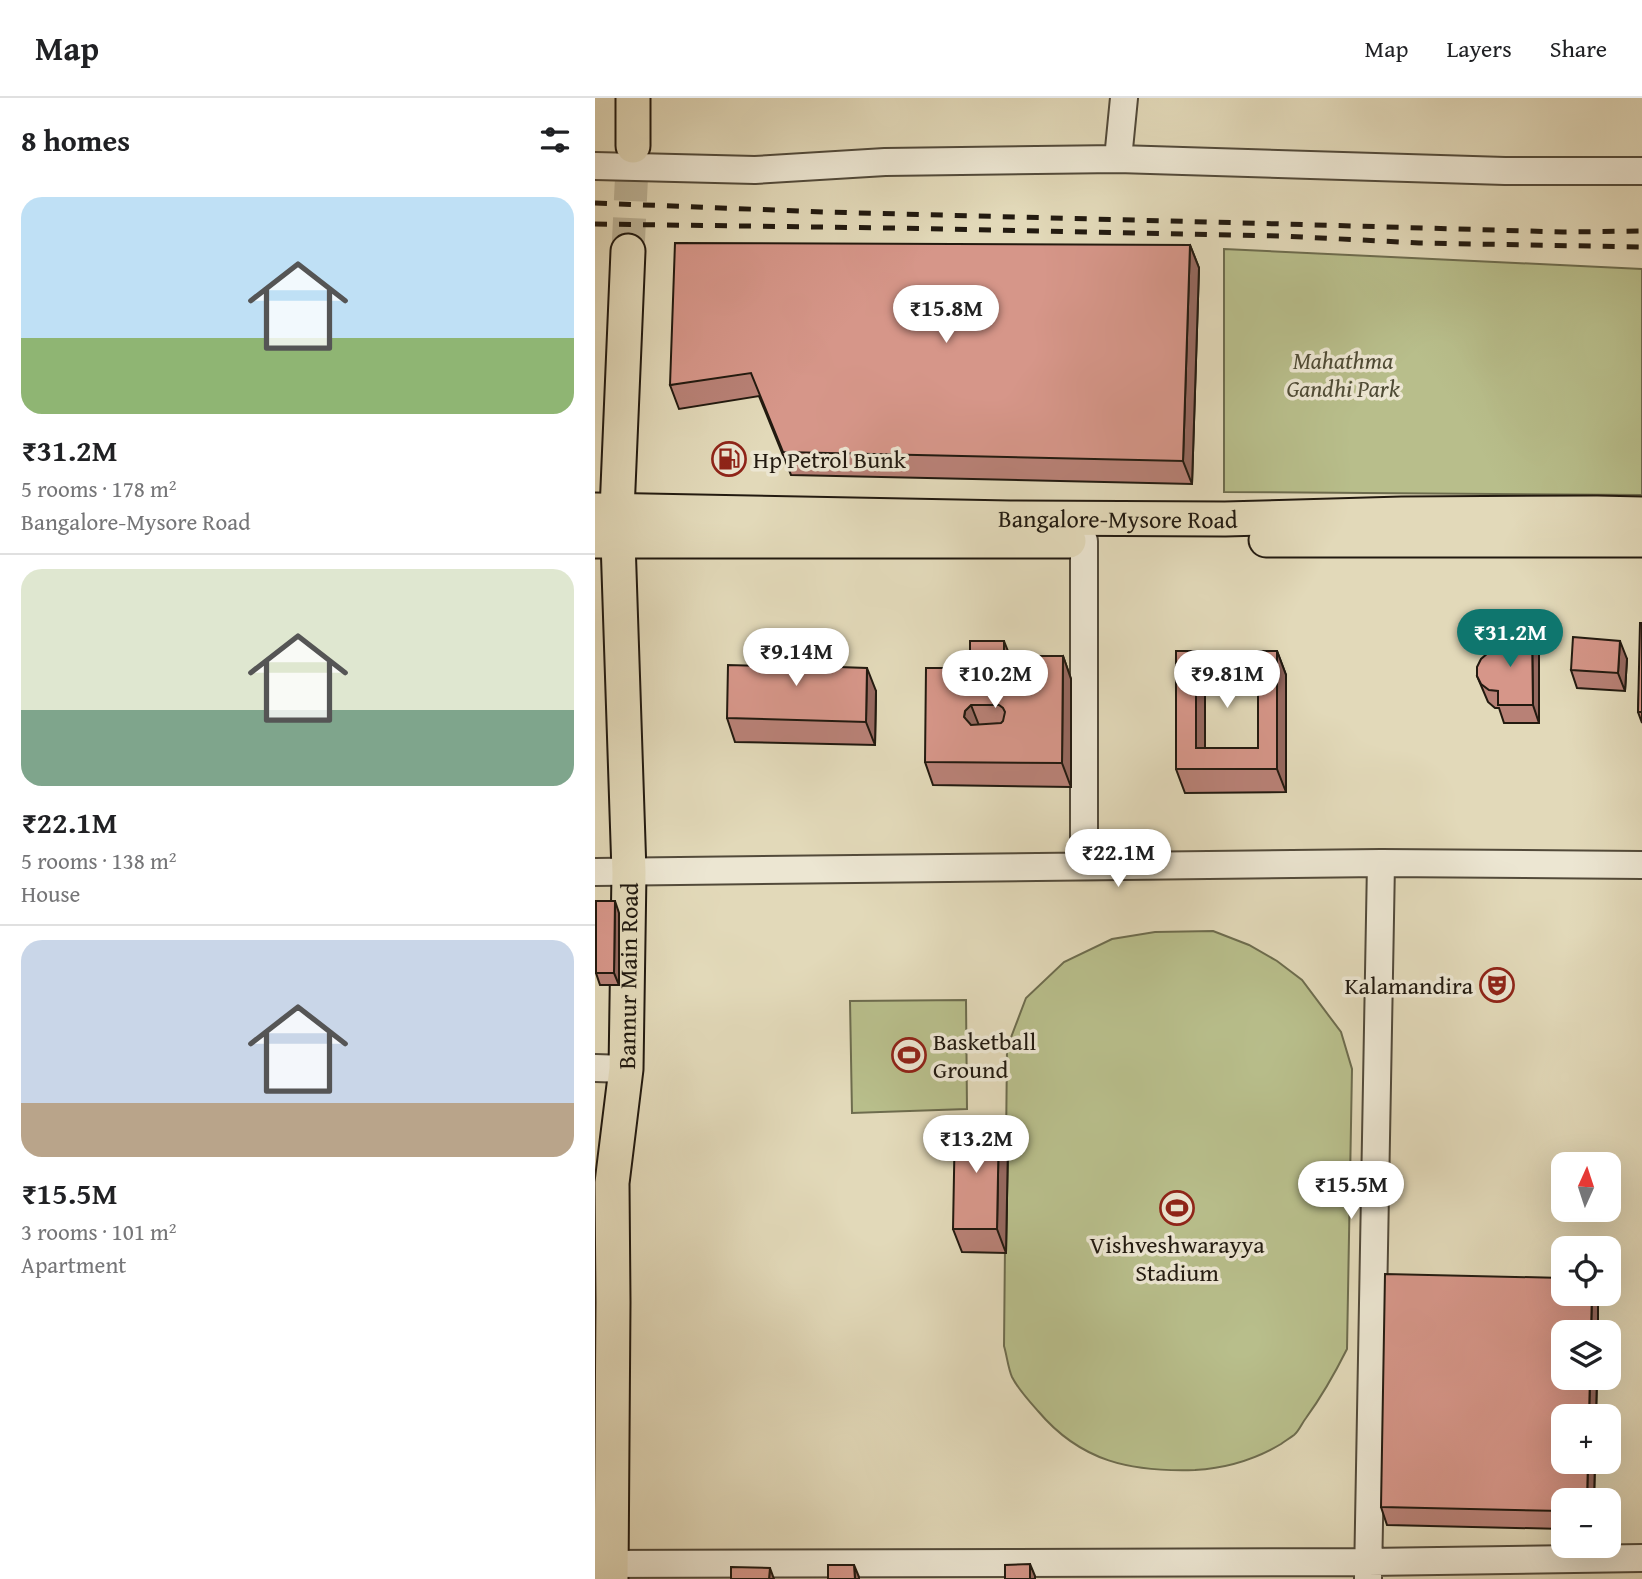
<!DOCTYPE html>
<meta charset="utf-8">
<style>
:root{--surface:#fff;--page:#f2f2f2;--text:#202124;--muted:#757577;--line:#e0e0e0;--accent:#0f766e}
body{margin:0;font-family:"Gentium Book Plus",serif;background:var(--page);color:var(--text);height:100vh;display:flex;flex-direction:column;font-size:26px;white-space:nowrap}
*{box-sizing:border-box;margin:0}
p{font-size:23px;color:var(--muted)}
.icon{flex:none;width:38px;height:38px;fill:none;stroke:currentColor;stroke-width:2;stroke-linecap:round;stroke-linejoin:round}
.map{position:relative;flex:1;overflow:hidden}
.side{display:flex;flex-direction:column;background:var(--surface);width:595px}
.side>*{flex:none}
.needle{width:46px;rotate:3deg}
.buttons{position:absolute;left:956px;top:1054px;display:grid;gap:14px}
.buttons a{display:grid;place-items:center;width:70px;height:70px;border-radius:14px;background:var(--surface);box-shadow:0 7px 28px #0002;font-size:35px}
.price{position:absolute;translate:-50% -60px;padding:0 16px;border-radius:24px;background:#fff;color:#222;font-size:23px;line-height:46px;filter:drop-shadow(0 2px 4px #0008)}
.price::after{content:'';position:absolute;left:50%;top:42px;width:21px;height:16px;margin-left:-10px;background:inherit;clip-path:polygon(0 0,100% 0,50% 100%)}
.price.on{background:var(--accent);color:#fff}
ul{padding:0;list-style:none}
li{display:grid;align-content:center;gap:14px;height:371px;padding:0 21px}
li+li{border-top:2px solid var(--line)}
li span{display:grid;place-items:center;height:217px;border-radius:21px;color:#555}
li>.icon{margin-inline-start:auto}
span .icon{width:126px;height:126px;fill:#fffc;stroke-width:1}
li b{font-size:30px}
h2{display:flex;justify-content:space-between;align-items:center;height:84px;padding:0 21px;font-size:30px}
header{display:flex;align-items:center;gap:42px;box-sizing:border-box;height:98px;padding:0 35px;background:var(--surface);border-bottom:2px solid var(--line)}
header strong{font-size:33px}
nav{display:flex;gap:38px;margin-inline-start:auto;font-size:24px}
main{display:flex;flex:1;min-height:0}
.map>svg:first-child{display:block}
</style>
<header>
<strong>Map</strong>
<nav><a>Map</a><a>Layers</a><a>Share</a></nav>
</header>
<main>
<section class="side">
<h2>8 homes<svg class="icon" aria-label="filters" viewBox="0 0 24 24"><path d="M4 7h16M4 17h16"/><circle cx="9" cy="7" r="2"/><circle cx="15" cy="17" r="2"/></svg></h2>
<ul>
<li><span style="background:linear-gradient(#bfe0f5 65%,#8fb573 0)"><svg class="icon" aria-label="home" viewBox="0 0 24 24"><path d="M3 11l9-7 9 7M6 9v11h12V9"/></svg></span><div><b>₹31.2M</b><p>5 rooms · 178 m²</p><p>Bangalore-Mysore Road</p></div></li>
<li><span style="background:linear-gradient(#dfe7d0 65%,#7fa58c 0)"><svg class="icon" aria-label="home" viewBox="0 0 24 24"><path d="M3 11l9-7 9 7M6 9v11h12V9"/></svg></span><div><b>₹22.1M</b><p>5 rooms · 138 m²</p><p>House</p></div></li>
<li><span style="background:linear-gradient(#c9d6e8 75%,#b9a48a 0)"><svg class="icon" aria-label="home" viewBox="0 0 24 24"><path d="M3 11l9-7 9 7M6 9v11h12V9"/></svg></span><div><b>₹15.5M</b><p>3 rooms · 101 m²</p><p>Apartment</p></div></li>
</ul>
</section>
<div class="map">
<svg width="1047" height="1481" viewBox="0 0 1047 1481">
<rect width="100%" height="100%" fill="#e2d9b9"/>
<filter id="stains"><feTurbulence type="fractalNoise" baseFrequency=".00286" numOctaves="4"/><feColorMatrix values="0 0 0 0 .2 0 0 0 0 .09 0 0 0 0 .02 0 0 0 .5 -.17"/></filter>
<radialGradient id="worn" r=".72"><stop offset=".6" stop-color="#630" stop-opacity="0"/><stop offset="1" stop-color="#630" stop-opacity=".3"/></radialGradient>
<!-- green -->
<path fill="#b8be8b" stroke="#6d6c4e" stroke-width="2" d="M 629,151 L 1047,171 L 1047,397 L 629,394 Z
M 618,833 L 654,847 L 682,863 L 707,882 L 746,934 L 757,971 L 752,1251 C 740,1275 727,1298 711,1320 C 707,1325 704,1333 699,1337 C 695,1340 690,1343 686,1346 C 659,1362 632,1370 600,1372 C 536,1374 486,1364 443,1313 C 434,1303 423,1291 417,1279 C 413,1270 412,1258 409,1248 L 412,950 L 431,900 L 469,864 L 517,841 L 560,834 Z
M 371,902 L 372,1011 L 257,1015 L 255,903 Z"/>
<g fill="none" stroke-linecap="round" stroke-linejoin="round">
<!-- major-tunnel -->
<path stroke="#bcb397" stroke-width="33" stroke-dasharray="33 17" stroke-linecap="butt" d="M 33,153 L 38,48"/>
<!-- minor casing -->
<g stroke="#524a3a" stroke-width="30">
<path id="minor" d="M 523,61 L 529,0
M 0,68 L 160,72 L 290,64 L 523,61 L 910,73 L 1047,73
M 489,768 L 489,443
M 0,774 L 786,765 L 1047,767
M 0,970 L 31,971
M 0,1466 L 773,1464 L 1047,1460
M 773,1480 L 786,765"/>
</g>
<!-- major casing -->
<g stroke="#221a10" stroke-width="37">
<g id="major">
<path d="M 38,48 L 38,0"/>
<path id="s1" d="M 0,412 L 415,420 L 630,421 L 807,416 L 1002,415 L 1047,416"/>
<path d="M 671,442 L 1047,442"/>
<path d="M 0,443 L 474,443"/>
<path id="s2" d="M 16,1481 L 18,1204 L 17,1085 L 31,971 L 34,774 L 22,413 L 33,153"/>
</g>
</g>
<!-- minor -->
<use href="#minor" stroke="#ece6d2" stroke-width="26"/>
<!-- major -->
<use href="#major" stroke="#e2d9b9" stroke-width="33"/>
<!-- rail -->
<path stroke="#221a10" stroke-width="5" stroke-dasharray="12 12" stroke-linecap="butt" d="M 0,105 L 229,114 L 689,126 L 968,134 L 1047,133
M 0,126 L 297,130 L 688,138 L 824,145 L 1047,149"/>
</g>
<!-- wall -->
<path fill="#b88176" stroke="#221a10" stroke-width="2" fill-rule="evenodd" d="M 595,147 L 604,170 L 597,386 L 196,377 L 164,298 L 84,311 L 75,287 Z
M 1047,525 L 1047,625 L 1043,614 Z
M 217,541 L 225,564 L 225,569 L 281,593 L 280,647 L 140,644 L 132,620 L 174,568 Z
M 944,551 L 944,625 L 909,625 L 904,610 L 900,610 L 893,604 L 882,578 Z
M 581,553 L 682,553 L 691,577 L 691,694 L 590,695 L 581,671 ZM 610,593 L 663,593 L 663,650 L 610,650 Z
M 468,558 L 476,581 L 476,689 L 338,687 L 330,664 L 375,570 L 418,566 L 418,571 L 445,571 Z
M 1032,561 L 1030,593 L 982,590 L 976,572 Z
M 24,815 L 24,887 L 5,887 L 1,875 Z
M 404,1023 L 413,1046 L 411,1155 L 367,1154 L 358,1131 Z
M 1003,1198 L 1003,1234 L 968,1234 L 1002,1279 L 1001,1318 L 968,1318 L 1000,1363 L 999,1402 L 968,1402 L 968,1431 L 792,1427 L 786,1409 Z"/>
<!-- shaded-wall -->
<path fill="#966960" stroke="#221a10" stroke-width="2" d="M 595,147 L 604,170 L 597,386 L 588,363 Z
M 937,533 L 944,551 L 944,625 L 938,607 Z
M 217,541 L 225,564 L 224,592 L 215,568 Z
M 409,543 L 418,566 L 418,595 L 409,571 Z
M 1025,543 L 1032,561 L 1030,593 L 1023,575 Z
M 682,553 L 691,577 L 691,694 L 682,671 Z
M 468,558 L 476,581 L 476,689 L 467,665 Z
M 601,569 L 610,593 L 610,671 L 601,650 Z
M 272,570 L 281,593 L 280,647 L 271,624 Z
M 376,607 L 385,630 L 378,637 L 369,619 L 370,613 Z
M 20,803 L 24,815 L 24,887 L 19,875 Z
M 404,1023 L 413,1046 L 411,1155 L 402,1131 Z
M 997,1195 L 1002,1195 L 1003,1198 L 1003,1234 L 996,1234 Z
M 995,1279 L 1002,1279 L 1001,1318 L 994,1318 Z
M 993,1363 L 1000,1363 L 999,1402 L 992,1402 Z
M 435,1466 L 440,1478 L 440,1481 L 435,1481 Z
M 259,1467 L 264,1479 L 264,1481 L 260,1481 Z
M 175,1470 L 179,1481 L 174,1481 Z"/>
<!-- building -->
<path fill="#d69689" stroke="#221a10" stroke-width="2" fill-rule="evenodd" d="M 80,145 L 595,147 L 588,363 L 188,354 L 156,275 L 75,287 Z
M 1045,525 L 1047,525 L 1047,614 L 1043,614 Z
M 902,533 L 937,533 L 938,607 L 903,607 L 903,593 L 894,592 L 886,586 L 882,578 L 882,569 L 886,561 L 893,555 L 902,554 Z
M 176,538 L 217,541 L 215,568 L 272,570 L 271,624 L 132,620 L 133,567 L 174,568 Z
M 978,539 L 1025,543 L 1023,575 L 976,572 Z
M 375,543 L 409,543 L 409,571 L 445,571 L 445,558 L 468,558 L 467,665 L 330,664 L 331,570 L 375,570 ZM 376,607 L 404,607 L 408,610 L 410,614 L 408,623 L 406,625 L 376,627 L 369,619 L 370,613 Z
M 581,553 L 682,553 L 682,671 L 581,671 ZM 601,569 L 663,569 L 663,650 L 601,650 Z
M 1,803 L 20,803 L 19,875 L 1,875 Z
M 360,1022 L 404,1023 L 402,1131 L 358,1131 Z
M 790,1176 L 968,1180 L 968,1195 L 997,1195 L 996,1234 L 968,1234 L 968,1279 L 995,1279 L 994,1318 L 968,1318 L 968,1363 L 993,1363 L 992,1402 L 968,1402 L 968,1413 L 786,1409 Z
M 435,1466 L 435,1481 L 410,1481 L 410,1467 Z
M 233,1467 L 259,1467 L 260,1481 L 233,1481 Z
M 136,1469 L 175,1470 L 174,1481 L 136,1481 Z"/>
<!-- icons -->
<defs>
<g id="fuel-ring" transform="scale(1.75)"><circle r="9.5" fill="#ece6d2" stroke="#8f2418" stroke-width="1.5"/><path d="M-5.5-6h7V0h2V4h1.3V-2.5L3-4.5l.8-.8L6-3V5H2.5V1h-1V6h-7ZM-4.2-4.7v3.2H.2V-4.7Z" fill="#8f2418"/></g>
<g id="theatre-ring" transform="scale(1.75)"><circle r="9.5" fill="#ece6d2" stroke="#8f2418" stroke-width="1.5"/><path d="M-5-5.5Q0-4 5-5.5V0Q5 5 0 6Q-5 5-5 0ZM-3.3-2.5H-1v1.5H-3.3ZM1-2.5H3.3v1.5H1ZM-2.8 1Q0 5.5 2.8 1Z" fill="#8f2418"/></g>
<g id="stadium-ring" transform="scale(1.75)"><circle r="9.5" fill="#ece6d2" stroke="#8f2418" stroke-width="1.5"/><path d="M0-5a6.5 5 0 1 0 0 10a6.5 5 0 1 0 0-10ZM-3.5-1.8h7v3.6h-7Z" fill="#8f2418"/></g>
</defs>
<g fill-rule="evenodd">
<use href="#fuel-ring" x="134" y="361"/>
<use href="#theatre-ring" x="902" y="887"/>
<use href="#stadium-ring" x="314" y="957"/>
<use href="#stadium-ring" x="582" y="1110"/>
</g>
<g text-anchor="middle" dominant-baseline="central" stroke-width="7" stroke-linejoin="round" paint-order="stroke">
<!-- park labels -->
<g font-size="24" font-style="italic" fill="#4f4b35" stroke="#ece6d2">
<text x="748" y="262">Mahathma<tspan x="748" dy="28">Gandhi Park</tspan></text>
</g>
<!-- poi labels -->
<g font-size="24" fill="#221a10" stroke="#ece6d2" text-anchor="start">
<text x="158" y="361">Hp Petrol Bunk</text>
<text x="878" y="887" text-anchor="end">Kalamandira</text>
<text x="338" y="943">Basketball<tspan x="338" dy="28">Ground</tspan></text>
<text x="582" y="1146" text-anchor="middle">Vishveshwarayya<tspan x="582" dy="28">Stadium</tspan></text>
</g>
<!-- street labels -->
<g font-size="24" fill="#221a10" stroke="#ece6d2">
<text stroke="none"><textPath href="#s1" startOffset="523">Bangalore-Mysore Road</textPath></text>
<text stroke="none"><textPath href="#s2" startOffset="604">Bannur Main Road</textPath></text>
</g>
</g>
<rect width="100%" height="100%" filter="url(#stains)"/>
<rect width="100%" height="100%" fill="url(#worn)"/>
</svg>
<div class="buttons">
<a><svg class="needle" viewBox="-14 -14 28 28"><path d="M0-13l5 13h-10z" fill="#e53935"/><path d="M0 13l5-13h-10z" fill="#757577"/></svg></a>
<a><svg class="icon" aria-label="locate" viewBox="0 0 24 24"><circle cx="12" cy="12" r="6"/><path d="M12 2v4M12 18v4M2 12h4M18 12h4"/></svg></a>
<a><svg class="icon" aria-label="layers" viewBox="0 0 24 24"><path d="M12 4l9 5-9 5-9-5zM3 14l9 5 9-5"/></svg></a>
<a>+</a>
<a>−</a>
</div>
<b class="price" style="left:351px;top:247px">₹15.8M</b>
<b class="price on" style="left:915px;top:571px">₹31.2M</b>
<b class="price" style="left:201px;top:590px">₹9.14M</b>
<b class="price" style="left:400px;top:612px">₹10.2M</b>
<b class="price" style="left:632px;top:612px">₹9.81M</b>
<b class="price" style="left:523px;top:791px">₹22.1M</b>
<b class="price" style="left:381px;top:1077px">₹13.2M</b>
<b class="price" style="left:756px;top:1123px">₹15.5M</b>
</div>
</main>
